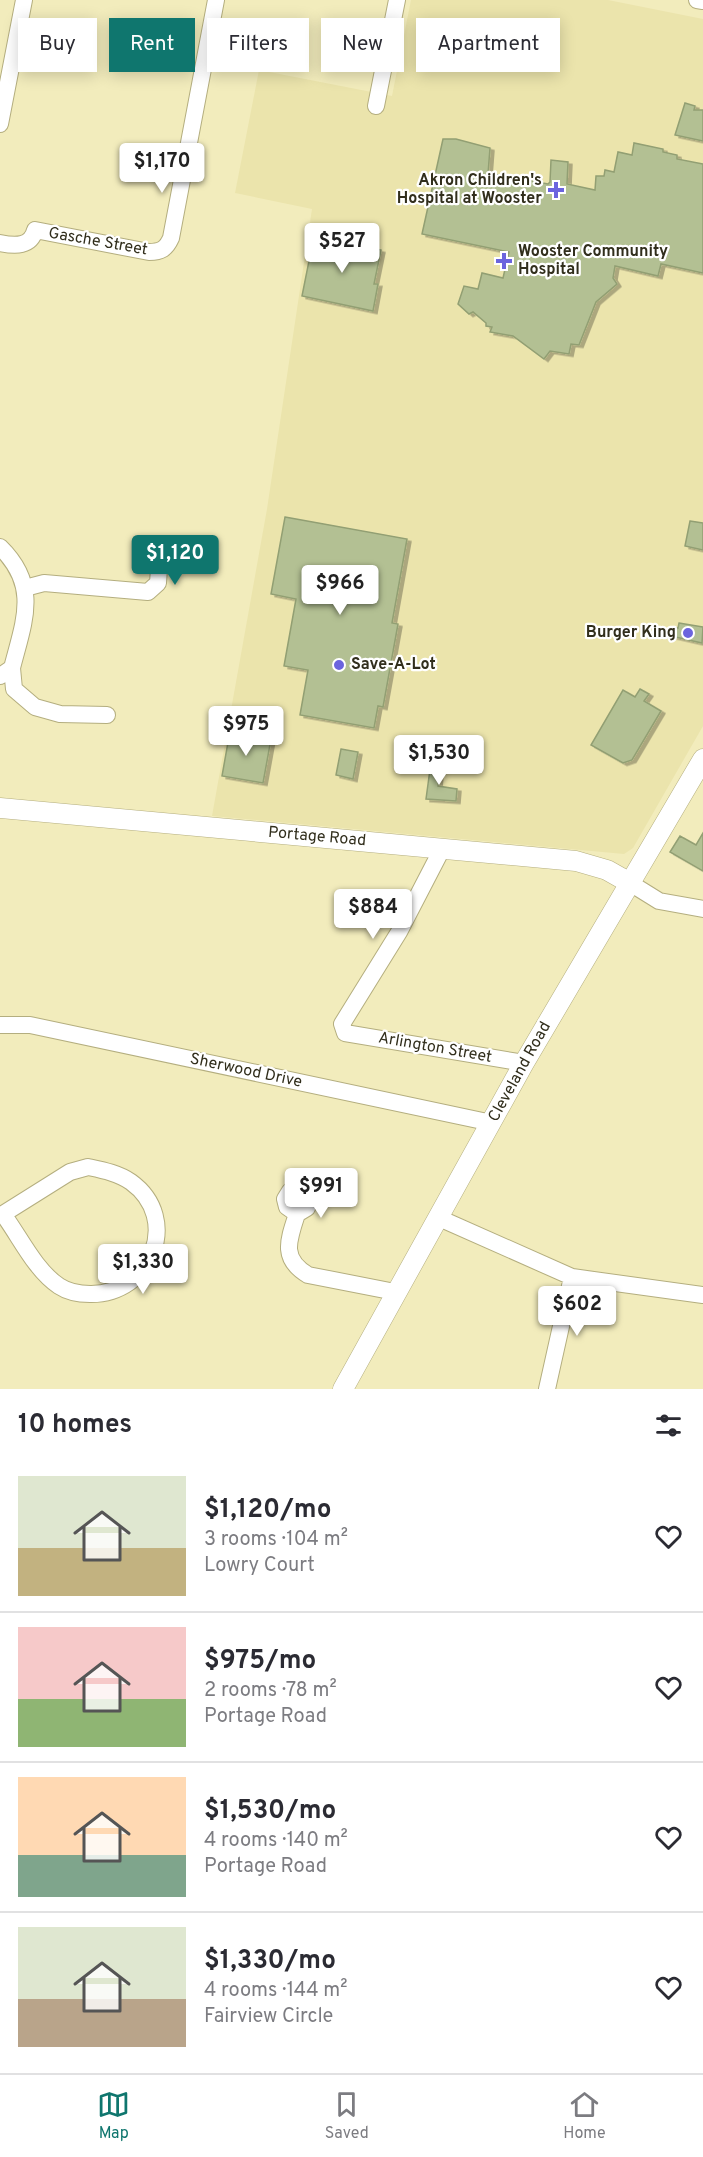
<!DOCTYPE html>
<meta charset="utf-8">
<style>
:root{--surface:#fff;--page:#f7f7f7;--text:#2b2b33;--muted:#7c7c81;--line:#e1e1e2;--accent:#0f766e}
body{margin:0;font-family:Overpass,sans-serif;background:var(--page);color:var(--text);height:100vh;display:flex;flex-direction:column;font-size:22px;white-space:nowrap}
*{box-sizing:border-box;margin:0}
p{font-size:20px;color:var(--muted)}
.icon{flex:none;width:33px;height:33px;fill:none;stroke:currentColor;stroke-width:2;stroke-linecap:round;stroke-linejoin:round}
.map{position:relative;height:1389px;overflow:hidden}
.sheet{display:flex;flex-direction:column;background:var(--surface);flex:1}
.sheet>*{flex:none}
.banner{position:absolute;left:18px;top:18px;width:668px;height:54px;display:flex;gap:12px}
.price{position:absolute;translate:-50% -51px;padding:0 14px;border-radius:6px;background:#fff;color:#222;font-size:20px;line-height:39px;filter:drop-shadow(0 2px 3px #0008)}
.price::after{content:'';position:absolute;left:50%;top:36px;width:18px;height:14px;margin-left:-9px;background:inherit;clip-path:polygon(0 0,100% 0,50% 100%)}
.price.active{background:var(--accent);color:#fff}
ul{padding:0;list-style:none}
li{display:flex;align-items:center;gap:18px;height:150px;padding:0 18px}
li+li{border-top:2px solid var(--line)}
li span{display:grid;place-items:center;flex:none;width:168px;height:120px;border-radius:0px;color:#555}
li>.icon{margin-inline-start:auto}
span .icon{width:72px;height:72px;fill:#fffc;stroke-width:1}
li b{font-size:26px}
h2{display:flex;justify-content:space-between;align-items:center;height:72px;padding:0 18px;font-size:26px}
.chip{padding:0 21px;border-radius:0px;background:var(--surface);box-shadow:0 3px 15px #0003;font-size:21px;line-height:54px}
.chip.active{background:var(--accent);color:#fff}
.dock{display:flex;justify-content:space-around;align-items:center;height:84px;border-top:2px solid var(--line);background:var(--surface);font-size:16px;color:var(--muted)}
.dock a{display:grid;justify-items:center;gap:3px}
.dock .active{color:var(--accent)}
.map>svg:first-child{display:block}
</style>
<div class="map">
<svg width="703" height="1389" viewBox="0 0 703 1389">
<defs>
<filter id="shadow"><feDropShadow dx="4" dy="2.5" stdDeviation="0" flood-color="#0004"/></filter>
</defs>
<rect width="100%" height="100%" fill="#f2ecbc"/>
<!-- built -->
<path fill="#ebe4ac" d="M 411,0 L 608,0 L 703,19 L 703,726 L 633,848 L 624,854 L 212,816 L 267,509 L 312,209 L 235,193 L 259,70 L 392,96 Z"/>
<!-- building -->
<path fill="#b3c093" stroke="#929f73" stroke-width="1.5" filter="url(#shadow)" d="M 685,103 L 695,106 L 694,110 L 703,110 L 703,141 L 675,135 Z
M 443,139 L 456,139 L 490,148 L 488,174 L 516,176 L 516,178 L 548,184 L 550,182 L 551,160 L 568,162 L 567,184 L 595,190 L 596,176 L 604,176 L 605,170 L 614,172 L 618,152 L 632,155 L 634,143 L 663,149 L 663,152 L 677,155 L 677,159 L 703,164 L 703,273 L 661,264 L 658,276 L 615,266 L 613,278 L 617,284 L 596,302 L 579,345 L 571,344 L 569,354 L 550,351 L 544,359 L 513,336 L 490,332 L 492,327 L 486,326 L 486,323 L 473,312 L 469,314 L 458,304 L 464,286 L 478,289 L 482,273 L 503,278 L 509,252 L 422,234 Z
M 314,236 L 381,250 L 374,284 L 378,284 L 373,311 L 302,296 Z
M 285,517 L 407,539 L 392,623 L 398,624 L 383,707 L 378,706 L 374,728 L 300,715 L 308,670 L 284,666 L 296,599 L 271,594 Z
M 690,521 L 703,523 L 703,550 L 685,546 Z
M 679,623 L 703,627 L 702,643 L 671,636 L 673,627 L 678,628 Z
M 640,689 L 649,694 L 644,701 L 661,711 L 632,760 L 623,763 L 591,745 L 623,690 L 635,697 Z
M 230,731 L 271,739 L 263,783 L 222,776 Z
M 341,749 L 358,752 L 353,779 L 336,775 Z
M 431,762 L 440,763 L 438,786 L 457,789 L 456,801 L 426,799 Z
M 703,833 L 703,871 L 670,852 L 680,836 L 696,845 Z"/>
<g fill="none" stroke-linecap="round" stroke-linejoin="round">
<!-- minor casing -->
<g stroke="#b4ae7f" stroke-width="18">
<path id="minor" d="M 697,0 L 703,1
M 376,106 L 397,0
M 0,124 L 24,0
M 0,243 C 15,246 31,247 35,230 L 149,252 C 161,252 166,249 171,238 L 216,0
M 0,547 C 40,586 24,621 12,668 L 0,676
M 25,588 L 44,583 L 148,592 L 158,583 L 160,554
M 12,668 L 14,689 L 35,707 L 60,714 L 107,715
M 442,849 L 399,932 L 342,1024 L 345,1033 L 524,1063
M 630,883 L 659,901 L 703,909
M 0,1025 L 30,1025 L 492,1123
M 88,1167 C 102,1170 118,1173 131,1182 C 182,1219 151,1295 90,1294 C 80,1294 68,1292 59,1286 C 35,1270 20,1237 3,1214 L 70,1172 Z
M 297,1214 L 287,1207 L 285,1199 L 290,1191 L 299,1188 L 310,1199 L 307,1208 L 297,1214 C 288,1241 281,1259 308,1275 L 395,1292
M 439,1218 L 572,1277 L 703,1295
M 547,1389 L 572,1277"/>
</g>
<!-- major casing -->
<g stroke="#b4ae7f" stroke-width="21">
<path id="major" d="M 0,808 L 576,861 L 607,870 L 630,883
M 343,1389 L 524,1063 L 703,759"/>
</g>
<!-- minor -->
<use href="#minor" stroke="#fff" stroke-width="16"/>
<!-- major -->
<use href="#major" stroke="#fff" stroke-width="20"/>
</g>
<!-- markers -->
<g fill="#6b64de" stroke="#fff" stroke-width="2">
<path d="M553 181h6v6h6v6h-6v6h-6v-6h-6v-6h6z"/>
<path d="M501 252h6v6h6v6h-6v6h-6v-6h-6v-6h6z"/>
<circle cx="688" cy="633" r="6"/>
<circle cx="339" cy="665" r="6"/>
</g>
<g text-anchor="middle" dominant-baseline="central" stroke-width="4.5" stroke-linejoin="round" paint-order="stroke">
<!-- poi labels -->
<g font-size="16" font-weight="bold" fill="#312e1c" stroke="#fff" text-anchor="end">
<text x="542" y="181">Akron Children's<tspan x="542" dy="18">Hospital at Wooster</tspan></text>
<text x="518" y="252" text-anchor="start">Wooster Community<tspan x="518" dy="18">Hospital</tspan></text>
<text x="676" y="633">Burger King</text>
<text x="351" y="665" text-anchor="start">Save-A-Lot</text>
</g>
<!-- street labels -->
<g font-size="16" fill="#312e1c" stroke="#fff">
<text transform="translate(98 242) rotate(10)">Gasche Street</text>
<text transform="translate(317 837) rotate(5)">Portage Road</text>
<text transform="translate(435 1048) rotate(10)">Arlington Street</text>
<text transform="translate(246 1071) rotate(12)">Sherwood Drive</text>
<text transform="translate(520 1072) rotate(-61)">Cleveland Road</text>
</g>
</g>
</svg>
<b class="price" style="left:162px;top:194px">$1,170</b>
<b class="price" style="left:342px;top:274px">$527</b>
<b class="price active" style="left:175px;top:586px">$1,120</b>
<b class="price" style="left:340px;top:616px">$966</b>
<b class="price" style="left:246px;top:757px">$975</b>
<b class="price" style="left:439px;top:786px">$1,530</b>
<b class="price" style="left:373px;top:940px">$884</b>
<b class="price" style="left:321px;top:1219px">$991</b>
<b class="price" style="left:143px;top:1295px">$1,330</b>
<b class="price" style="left:577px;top:1337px">$602</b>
<div class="banner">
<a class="chip">Buy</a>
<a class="chip active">Rent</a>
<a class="chip">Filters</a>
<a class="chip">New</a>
<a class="chip">Apartment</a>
</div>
</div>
<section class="sheet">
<h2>10 homes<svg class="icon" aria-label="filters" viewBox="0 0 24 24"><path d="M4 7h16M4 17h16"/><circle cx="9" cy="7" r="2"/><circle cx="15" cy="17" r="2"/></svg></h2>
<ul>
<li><span style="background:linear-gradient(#dfe7d0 60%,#c2b280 0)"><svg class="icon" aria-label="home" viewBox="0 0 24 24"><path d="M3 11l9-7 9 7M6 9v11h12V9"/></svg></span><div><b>$1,120/mo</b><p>3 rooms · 104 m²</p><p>Lowry Court</p></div><svg class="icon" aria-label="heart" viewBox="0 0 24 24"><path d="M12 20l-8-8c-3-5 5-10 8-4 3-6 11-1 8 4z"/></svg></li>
<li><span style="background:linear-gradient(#f6c9c9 60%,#8fb573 0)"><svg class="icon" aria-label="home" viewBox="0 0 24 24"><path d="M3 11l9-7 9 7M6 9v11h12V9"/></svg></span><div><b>$975/mo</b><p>2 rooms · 78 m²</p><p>Portage Road</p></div><svg class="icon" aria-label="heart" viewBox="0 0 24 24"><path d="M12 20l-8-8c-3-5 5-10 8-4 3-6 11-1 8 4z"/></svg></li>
<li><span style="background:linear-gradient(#ffd9b3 65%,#7fa58c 0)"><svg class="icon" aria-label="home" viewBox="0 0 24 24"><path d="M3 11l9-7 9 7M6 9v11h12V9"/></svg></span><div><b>$1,530/mo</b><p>4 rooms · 140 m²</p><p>Portage Road</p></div><svg class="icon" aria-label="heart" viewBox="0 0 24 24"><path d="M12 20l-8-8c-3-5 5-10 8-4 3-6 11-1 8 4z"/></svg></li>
<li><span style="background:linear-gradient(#dfe7d0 60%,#b9a48a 0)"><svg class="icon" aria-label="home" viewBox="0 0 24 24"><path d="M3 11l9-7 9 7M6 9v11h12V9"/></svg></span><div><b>$1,330/mo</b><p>4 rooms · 144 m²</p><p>Fairview Circle</p></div><svg class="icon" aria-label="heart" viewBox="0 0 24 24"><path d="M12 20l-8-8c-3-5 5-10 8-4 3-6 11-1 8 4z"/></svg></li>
</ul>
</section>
<nav class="dock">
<a class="active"><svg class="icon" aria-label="map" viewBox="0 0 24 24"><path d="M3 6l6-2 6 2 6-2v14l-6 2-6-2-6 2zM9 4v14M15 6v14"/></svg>Map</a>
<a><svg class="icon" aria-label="saved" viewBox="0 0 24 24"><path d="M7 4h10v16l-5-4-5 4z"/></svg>Saved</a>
<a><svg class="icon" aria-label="home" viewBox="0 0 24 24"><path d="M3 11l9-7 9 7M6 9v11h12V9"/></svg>Home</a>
</nav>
